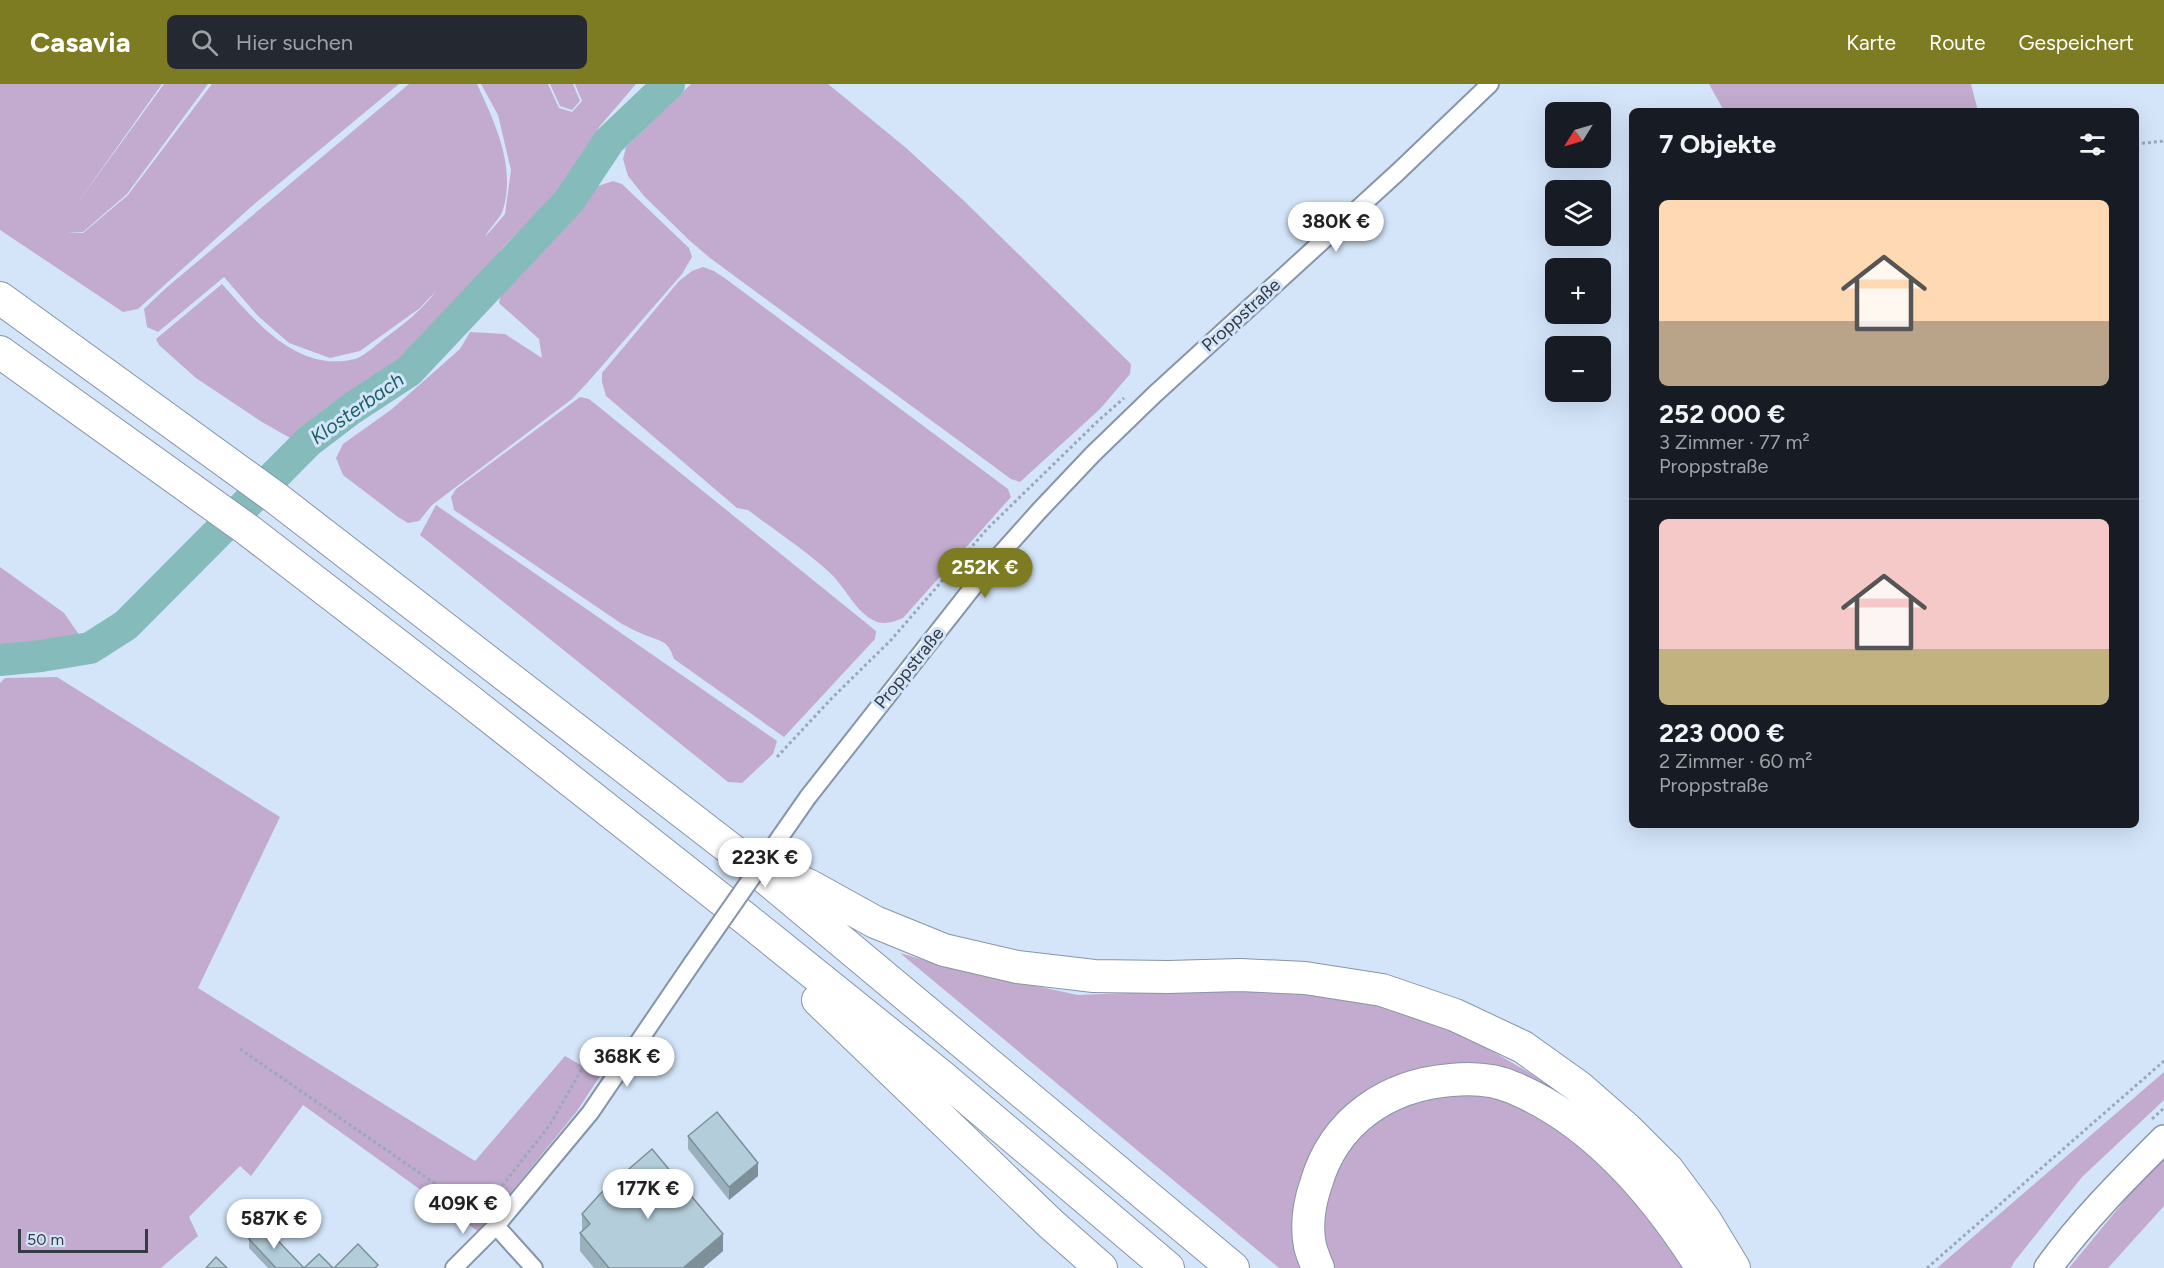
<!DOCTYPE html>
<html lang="de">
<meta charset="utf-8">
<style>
:root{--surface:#171b24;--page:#242831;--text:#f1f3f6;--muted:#9ea1a6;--line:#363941;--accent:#7e7c23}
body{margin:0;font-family:Figtree,sans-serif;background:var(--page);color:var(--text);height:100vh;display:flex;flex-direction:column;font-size:22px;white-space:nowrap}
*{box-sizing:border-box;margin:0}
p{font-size:20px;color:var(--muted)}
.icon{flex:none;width:33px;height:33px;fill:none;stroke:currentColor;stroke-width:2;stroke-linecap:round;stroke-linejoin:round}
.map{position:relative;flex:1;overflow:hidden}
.side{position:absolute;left:1629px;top:24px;width:510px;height:720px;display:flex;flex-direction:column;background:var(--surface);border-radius:9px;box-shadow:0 6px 24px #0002}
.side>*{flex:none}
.needle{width:39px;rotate:233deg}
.fabs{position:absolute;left:1545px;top:18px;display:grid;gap:12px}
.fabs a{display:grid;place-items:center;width:66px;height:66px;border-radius:9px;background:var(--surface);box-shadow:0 6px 24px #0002;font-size:30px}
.scale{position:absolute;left:18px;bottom:15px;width:130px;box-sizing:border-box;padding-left:6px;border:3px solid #353b43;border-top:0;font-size:16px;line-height:21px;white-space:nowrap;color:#353b43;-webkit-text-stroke:4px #d4e5fa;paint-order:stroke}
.price{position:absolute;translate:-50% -51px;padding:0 14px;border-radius:21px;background:#fff;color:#222;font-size:20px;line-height:39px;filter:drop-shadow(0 2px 3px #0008)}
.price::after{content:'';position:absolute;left:50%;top:36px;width:18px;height:14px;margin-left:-9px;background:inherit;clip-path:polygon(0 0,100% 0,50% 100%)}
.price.active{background:var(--accent);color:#fff}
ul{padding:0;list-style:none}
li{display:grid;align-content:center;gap:12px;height:318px;padding:0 30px}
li+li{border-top:2px solid var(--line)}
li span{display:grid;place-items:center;height:186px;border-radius:9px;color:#555}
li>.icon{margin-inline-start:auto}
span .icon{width:108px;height:108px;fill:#fffc;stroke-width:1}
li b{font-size:26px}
h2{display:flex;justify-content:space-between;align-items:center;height:72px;padding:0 30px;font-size:26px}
header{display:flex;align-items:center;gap:36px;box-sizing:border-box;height:84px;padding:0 30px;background:var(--accent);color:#fff}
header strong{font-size:28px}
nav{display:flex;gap:33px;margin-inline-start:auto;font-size:21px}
.search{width:420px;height:54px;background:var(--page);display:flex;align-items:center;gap:15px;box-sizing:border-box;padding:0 21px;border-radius:9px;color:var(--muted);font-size:22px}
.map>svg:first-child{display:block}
</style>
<header>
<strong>Casavia</strong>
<div class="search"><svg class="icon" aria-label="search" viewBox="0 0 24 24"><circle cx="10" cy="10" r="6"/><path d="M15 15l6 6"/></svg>Hier suchen</div>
<nav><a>Karte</a><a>Route</a><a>Gespeichert</a></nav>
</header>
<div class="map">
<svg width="2164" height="1184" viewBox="0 0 2164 1184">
<rect width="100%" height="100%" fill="#d4e5fa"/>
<!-- green -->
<path fill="#c2abce" d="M 0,0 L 162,0 L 76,121 L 164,0 L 208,0 L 127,110 L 83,148 L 67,149 L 83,149 L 128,111 L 212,0 L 399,0 L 252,122 L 138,225 L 123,228 L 0,146 Z
M 409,0 L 477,0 C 495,39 516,82 503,126 C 500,135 489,144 485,153 L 505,130 L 511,86 L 498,31 L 481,0 L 548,0 L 559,24 L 572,28 L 582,17 L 575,0 L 636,0 L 600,42 L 553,114 L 504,162 L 472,204 L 405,273 L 327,323 L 292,355 L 262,338 L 196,294 L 159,261 L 156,255 L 222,200 C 256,238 298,289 355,275 C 365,272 377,260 385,254 C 404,240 422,226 436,207 L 420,224 L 360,267 L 330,274 L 289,259 L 258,232 L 224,193 L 158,248 L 147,243 L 144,225 L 166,204 Z
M 550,0 L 573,0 L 580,17 L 572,26 L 560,22 Z
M 691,0 L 828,0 L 905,63 L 962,115 L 1131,280 L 1130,290 L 1100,325 L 1020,398 L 1011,395 L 710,174 L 689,156 L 644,112 L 628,92 L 623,75 L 626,63 Z
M 1709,0 L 1971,0 L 1978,27 L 1724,27 Z
M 613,97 L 622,100 L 689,164 L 692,173 L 682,190 L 588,298 L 572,315 L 432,421 L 419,437 L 408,439 L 398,433 L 343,391 L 336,374 L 343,360 L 392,325 L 460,265 L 470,248 L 505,250 L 542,274 L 539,255 L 499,219 L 503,198 L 542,156 L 595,103 Z
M 703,183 L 714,187 L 726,195 L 1008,405 L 1011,413 L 903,534 C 895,537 886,541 877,538 C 855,529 846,503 829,488 C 804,465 774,446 748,426 L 737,424 L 606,312 L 602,298 L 602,289 L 679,197 L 692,187 Z
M 580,313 L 589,315 L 599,323 L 876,547 L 875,555 L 784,653 L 674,575 C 668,556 662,558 645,551 C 637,548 630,544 622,540 L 454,426 L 451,413 L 456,405 Z
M 436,421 L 777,657 L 773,670 L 742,699 L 728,698 L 420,451 Z
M 0,483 L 64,529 L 85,559 L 0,573 Z
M 57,593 L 280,733 L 198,904 L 475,1077 L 565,972 L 600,992 L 577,1027 L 479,1148 L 303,1021 L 251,1092 L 240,1082 L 189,1133 L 198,1152 L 161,1184 L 0,1184 L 0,599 L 5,594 Z
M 900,869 L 948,883 L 1078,911 L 1221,905 L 1335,912 L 1440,937 L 1561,1007 L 1554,1017 L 1460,986 L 1314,1065 L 1303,1184 L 1279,1184 Z
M 2164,988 L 2164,1016 L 2082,1093 L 2014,1178 L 2011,1184 L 1937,1184 Z
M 1425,1011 L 1500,1011 L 1572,1049 L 1634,1111 L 1691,1184 L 1329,1184 L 1319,1143 L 1331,1083 L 1376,1030 Z
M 2164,1074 L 2164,1122 L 2108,1184 L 2069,1184 L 2139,1099 Z"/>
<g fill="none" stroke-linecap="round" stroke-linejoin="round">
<!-- river -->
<path stroke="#86bbbb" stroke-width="32" d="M 0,576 L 41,572 L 90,564 L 126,541 L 309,357 L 351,325 L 409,287 L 569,117 L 609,57 L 669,0"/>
<!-- street casing -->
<g stroke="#8695a8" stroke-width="20">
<path id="street" d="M 808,713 L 988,484 L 1039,427 L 1093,370 L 1155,310 L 1398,88 L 1490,0
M 496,1142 L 534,1184
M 454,1184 L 496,1142 L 590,1029 L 693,878"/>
</g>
<!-- primary casing -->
<g stroke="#8695a8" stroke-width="30">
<path id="primary" d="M 2048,1184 C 2082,1137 2123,1096 2164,1055"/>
</g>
<!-- highway casing -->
<g stroke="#8695a8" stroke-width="34">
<path id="highway" d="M 0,214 L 276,414 L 737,770 L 1233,1184
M 0,268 L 248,446 L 466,614 L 746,835 L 940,991 L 1168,1184
M 771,785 L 810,802 L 875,838 L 944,866 L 1017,883 L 1094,892 L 1168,893 L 1240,891 L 1305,894 L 1382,906 L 1455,931 L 1523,963 L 1579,1003 L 1627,1045 L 1668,1086 L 1705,1136 L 1734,1184
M 818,916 L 1051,1140 L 1101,1184
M 1318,1184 C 1315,1177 1312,1170 1310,1162 C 1306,1141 1309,1120 1316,1100 C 1334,1037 1387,1001 1451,996 C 1471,994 1494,995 1514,1004 C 1595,1038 1656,1111 1702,1184"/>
</g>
<!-- path -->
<path stroke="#9ba8b8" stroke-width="3" stroke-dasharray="3 3" stroke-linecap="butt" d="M 2136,60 L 2164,57
M 777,673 L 831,615 L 891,556 L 987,445 L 1099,336 L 1124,314
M 240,965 L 482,1132
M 2152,1035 L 2164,1024
M 480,1130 L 549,1042 L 601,952
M 1927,1184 L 2164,977"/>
<!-- street -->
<use href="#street" stroke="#fff" stroke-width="16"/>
<!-- primary -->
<use href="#primary" stroke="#fff" stroke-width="27"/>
<!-- highway -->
<use href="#highway" stroke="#fff" stroke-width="32"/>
<!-- street-bridge casing -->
<g stroke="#8695a8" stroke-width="20" stroke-linecap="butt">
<path id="street-bridge" d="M 693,878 L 808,713"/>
</g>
<!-- street-bridge -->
<use href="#street-bridge" stroke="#fff" stroke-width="16"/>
</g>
<!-- wall -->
<path fill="#9ab1bb" d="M 688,1052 L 758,1092 L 729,1116 L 688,1065 Z
M 582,1130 L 723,1167 L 703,1184 L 594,1184 L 580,1167 L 580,1149 L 582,1147 Z
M 249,1155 L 304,1184 L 268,1184 L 249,1164 Z"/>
<!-- shaded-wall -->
<path fill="#7d9099" d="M 758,1079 L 758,1092 L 729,1116 L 729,1103 Z
M 723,1150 L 723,1167 L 703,1184 L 683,1184 Z"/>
<!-- building -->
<path fill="#b3ceda" stroke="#7d9099" stroke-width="1.5" d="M 717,1028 L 758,1079 L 729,1103 L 688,1052 Z
M 652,1065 L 723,1150 L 683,1184 L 609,1184 L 580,1149 L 590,1140 L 582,1130 L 600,1110 Z
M 263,1141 L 304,1184 L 276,1184 L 249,1155 Z
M 358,1160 L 378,1181 L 375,1184 L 334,1184 Z
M 319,1170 L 333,1184 L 304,1184 Z
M 216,1173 L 227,1184 L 206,1184 Z"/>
<g text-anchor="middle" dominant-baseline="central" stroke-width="6" stroke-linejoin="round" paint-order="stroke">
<!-- street labels -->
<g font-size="18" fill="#353b43" stroke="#d4e5fa">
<text transform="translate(1241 231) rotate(-42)">Proppstraße</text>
<text transform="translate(909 584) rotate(-51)">Proppstraße</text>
</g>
<!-- water labels -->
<g font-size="20" font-style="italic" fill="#1a6263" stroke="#d4e5fa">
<text transform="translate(357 324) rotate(-35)">Klosterbach</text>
</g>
</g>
</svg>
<div class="fabs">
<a><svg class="needle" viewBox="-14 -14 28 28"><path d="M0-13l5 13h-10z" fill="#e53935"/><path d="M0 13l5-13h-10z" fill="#9ea1a6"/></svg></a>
<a><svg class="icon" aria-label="layers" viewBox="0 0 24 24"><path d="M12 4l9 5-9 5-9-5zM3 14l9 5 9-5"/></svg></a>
<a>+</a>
<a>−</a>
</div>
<div class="scale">50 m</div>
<b class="price" style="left:1336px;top:169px">380K €</b>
<b class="price active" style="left:985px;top:515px">252K €</b>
<b class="price" style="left:765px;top:805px">223K €</b>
<b class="price" style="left:627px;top:1004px">368K €</b>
<b class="price" style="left:648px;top:1136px">177K €</b>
<b class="price" style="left:463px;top:1151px">409K €</b>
<b class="price" style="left:274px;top:1166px">587K €</b>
<section class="side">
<h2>7 Objekte<svg class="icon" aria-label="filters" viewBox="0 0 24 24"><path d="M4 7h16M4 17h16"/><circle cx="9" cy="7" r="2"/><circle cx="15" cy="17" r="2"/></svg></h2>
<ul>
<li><span style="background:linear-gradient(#ffd9b3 65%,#b9a48a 0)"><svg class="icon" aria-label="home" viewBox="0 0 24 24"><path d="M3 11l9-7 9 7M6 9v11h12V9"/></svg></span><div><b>252 000 €</b><p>3 Zimmer · 77 m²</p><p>Proppstraße</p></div></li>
<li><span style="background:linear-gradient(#f6c9c9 70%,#c2b280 0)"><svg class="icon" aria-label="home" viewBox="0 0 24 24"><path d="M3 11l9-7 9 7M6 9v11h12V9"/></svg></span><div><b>223 000 €</b><p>2 Zimmer · 60 m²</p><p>Proppstraße</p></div></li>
</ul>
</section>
</div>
